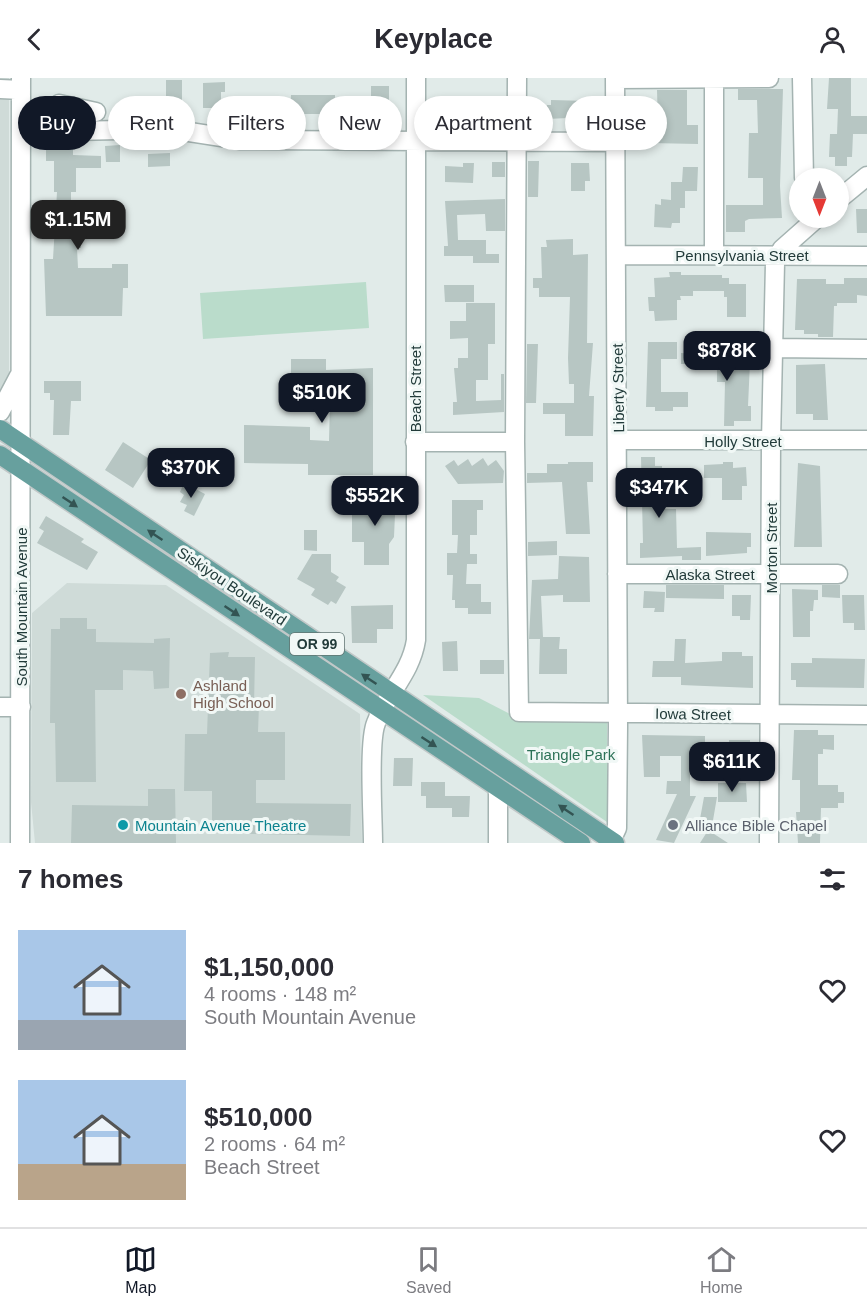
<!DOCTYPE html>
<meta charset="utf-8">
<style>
:root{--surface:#fff;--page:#f2f2f3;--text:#2b2b33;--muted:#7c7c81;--line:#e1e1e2;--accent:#111827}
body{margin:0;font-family:Helvetica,sans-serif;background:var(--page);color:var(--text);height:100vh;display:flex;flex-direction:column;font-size:22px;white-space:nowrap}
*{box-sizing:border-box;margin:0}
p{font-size:20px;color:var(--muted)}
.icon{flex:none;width:33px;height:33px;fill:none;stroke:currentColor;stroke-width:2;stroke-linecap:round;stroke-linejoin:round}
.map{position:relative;height:765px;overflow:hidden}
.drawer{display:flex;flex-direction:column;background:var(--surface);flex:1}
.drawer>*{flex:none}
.top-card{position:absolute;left:18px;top:18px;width:831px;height:54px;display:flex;gap:12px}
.needle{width:39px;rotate:180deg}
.controls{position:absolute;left:789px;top:90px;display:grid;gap:12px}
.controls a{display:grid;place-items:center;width:60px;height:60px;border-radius:50%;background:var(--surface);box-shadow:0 3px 9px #0003;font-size:30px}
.price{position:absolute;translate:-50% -51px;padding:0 14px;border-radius:12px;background:var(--accent);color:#fff;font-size:20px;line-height:39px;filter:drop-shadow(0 2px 3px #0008)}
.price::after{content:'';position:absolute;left:50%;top:36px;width:18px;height:14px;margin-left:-9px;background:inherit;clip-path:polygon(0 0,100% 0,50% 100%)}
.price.current{background:#222;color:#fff}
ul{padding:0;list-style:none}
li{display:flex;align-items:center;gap:18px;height:150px;padding:0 18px}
li span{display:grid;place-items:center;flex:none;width:168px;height:120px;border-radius:0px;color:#555}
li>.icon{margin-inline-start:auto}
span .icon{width:72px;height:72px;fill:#fffc;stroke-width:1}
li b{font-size:26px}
h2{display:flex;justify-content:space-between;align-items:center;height:72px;padding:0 18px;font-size:26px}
.tag{padding:0 21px;border-radius:27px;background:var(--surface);box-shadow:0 3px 9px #0003;font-size:21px;line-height:54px}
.tag.current{background:var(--accent);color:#fff}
header{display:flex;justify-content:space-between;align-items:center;height:78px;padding:0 18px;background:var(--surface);font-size:27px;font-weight:700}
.tab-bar{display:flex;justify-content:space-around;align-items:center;height:84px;border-top:2px solid var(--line);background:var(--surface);font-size:16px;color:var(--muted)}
.tab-bar a{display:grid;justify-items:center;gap:3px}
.tab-bar .current{color:var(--accent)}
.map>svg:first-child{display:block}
</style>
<header><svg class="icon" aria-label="back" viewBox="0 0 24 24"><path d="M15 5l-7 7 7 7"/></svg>Keyplace<svg class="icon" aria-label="person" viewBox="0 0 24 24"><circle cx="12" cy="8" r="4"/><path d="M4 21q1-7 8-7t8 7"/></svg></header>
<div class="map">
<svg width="867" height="765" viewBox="0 0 867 765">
<rect width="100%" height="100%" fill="#e1ebe9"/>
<!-- built -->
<path fill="#cfdbd8" d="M 0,0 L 9,0 L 9,305 L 0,326 Z
M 67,505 L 166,507 L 360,636 L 362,765 L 35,765 L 31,724 L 32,535 Z"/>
<!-- green -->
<path fill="#badccb" d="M 366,204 L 369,250 L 203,261 L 200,215 Z
M 423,617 L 479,620 L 518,640 L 607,641 L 607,744 Z"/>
<!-- building -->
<path fill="#b7c6c3" d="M 829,0 L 851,0 L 851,38 L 867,38 L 867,56 L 853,56 L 852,79 L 847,79 L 847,88 L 835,88 L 835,79 L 829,79 L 830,56 L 837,56 L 838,31 L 827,31 Z
M 166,2 L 182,2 L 182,22 L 166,22 Z
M 225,4 L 225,14 L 221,14 L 221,30 L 203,30 L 203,5 Z
M 371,8 L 389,8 L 389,30 L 371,30 Z
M 738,11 L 783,11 L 780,108 L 782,140 L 749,141 L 745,143 L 745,154 L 726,154 L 726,127 L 763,127 L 763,100 L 748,100 L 749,55 L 758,55 L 757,22 L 738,22 Z
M 657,12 L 687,12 L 687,47 L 698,47 L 698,66 L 650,65 L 651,47 L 658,47 Z
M 291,17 L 335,17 L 335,36 L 290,36 Z
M 444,20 L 476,21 L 475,38 L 444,38 Z
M 551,22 L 589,23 L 589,39 L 547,41 L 547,27 L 551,27 Z
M 46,67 L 73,67 L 73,77 L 101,78 L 101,90 L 76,90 L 76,114 L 71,114 L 71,147 L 89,147 L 89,139 L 100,139 L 99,147 L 104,147 L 105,157 L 81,158 L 81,170 L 77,170 L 78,190 L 112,190 L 112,186 L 128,186 L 128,210 L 123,210 L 122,238 L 46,238 L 44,181 L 53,181 L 57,114 L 54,114 L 54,83 L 46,83 Z
M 120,67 L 120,84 L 106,84 L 105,68 Z
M 170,75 L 170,88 L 148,89 L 148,76 Z
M 528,83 L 539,83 L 538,119 L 528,119 Z
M 492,84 L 505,84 L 505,99 L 492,99 Z
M 463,85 L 474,85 L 473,105 L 445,104 L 445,88 L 463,89 Z
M 571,85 L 589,85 L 590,103 L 585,103 L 585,113 L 571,113 Z
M 683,89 L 698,89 L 697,113 L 685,113 L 685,130 L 680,130 L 680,145 L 672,145 L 671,150 L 654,149 L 655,126 L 661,127 L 661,121 L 671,122 L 671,104 L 682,104 Z
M 505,121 L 505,153 L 486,153 L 485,136 L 457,137 L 458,162 L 486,162 L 486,176 L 499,176 L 499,185 L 473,185 L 473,178 L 444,178 L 444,168 L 448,168 L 445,123 Z
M 856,131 L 867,131 L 867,155 L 857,155 Z
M 573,161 L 573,177 L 588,176 L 587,265 L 593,265 L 589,318 L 594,318 L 593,358 L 565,358 L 565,336 L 543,336 L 543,325 L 574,325 L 574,306 L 569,306 L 568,280 L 570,219 L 539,219 L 539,210 L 533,210 L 533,200 L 542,200 L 541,169 L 547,169 L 546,162 Z
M 669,194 L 681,194 L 681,197 L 722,197 L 722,200 L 729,200 L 729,206 L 746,206 L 746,239 L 727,239 L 727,219 L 724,219 L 724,213 L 693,213 L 693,218 L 680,218 L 681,222 L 677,222 L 677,242 L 655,243 L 654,233 L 649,233 L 648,219 L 655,219 L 654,200 L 670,199 Z
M 844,200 L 867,200 L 867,218 L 857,217 L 857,225 L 837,225 L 837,228 L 834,228 L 833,259 L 818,259 L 818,256 L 804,256 L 804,252 L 795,252 L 797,201 L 826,201 L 826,206 L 844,206 Z
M 444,207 L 474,207 L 474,224 L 445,224 Z
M 466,225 L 495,225 L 495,266 L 488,266 L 488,302 L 476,302 L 476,323 L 501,322 L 501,296 L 504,296 L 504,334 L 453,337 L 453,324 L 457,324 L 454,290 L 458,290 L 458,280 L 468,280 L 468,260 L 450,261 L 450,243 L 466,243 Z
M 648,264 L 677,264 L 677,281 L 661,281 L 661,314 L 688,314 L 688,329 L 673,329 L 673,333 L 655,333 L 655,329 L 646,329 Z
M 527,266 L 538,266 L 536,325 L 526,325 Z
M 698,271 L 722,271 L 722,284 L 750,284 L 748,328 L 751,328 L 751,343 L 734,343 L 734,348 L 724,348 L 725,304 L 717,304 L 717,291 L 698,291 L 698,286 L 681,286 L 681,275 L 698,276 Z
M 291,281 L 326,281 L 326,292 L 373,290 L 373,397 L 308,397 L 308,386 L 244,385 L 244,347 L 310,349 L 310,362 L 329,363 L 330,323 L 291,322 Z
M 825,286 L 828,342 L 813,342 L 813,336 L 796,336 L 796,287 Z
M 44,303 L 81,303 L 81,323 L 71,323 L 69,357 L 53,357 L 54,322 L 50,322 L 50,315 L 44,315 Z
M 123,364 L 151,382 L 133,410 L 105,392 Z
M 641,379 L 655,379 L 655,388 L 662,388 L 662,431 L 676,431 L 677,470 L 701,469 L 701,482 L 682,482 L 682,478 L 640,480 L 640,465 L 643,465 Z
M 483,380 L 488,388 L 496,382 L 504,393 L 503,405 L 458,406 L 445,388 L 454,382 L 458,388 L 468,381 L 472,388 Z
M 568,384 L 593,384 L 593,404 L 587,404 L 590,456 L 566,456 L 562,404 L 527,405 L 527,395 L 547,395 L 547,386 L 568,386 Z
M 723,384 L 733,384 L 733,390 L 746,389 L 747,408 L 742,408 L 742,422 L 722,422 L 722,400 L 704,400 L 704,387 L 723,386 Z
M 798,385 L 820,388 L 822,469 L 794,469 Z
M 184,405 L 205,416 L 194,438 L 184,433 L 187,427 L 180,424 L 184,417 L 180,414 Z
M 372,414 L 396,414 L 394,459 L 389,466 L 389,487 L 364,487 L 364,464 L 352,464 L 352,424 L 372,424 Z
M 452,422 L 483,422 L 483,432 L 477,432 L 477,457 L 470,457 L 470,476 L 477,476 L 477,486 L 467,486 L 466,506 L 481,506 L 481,524 L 491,524 L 491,536 L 468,536 L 468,530 L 455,530 L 455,522 L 452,522 L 453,497 L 447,497 L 447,475 L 457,475 L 458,457 L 452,457 Z
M 46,438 L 84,461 L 81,464 L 98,474 L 87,492 L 37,465 L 44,453 L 39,450 Z
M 304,452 L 317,452 L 317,473 L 304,472 Z
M 706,454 L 751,455 L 751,469 L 747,469 L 747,475 L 706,478 Z
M 557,463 L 557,477 L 528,478 L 528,464 Z
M 312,476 L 331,476 L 331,494 L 339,499 L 336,503 L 346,509 L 336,526 L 331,523 L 328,527 L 311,517 L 315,511 L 297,501 Z
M 559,478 L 589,479 L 590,524 L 563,524 L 563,517 L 541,518 L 543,559 L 560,559 L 559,571 L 567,571 L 567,596 L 539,596 L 540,561 L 529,561 L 532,502 L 558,501 Z
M 666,507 L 724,507 L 724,521 L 666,520 Z
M 822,507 L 840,507 L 840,520 L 822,519 Z
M 792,511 L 818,512 L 818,522 L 814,522 L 813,533 L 810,533 L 810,559 L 793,559 Z
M 644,513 L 665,514 L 664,534 L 654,534 L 655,530 L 643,530 Z
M 732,517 L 751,517 L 750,542 L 740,542 L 740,538 L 732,538 Z
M 842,517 L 864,517 L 865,552 L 854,552 L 854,545 L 843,545 Z
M 393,527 L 393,551 L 377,551 L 377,565 L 352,565 L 351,528 Z
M 60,540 L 87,540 L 87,551 L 96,551 L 96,564 L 154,565 L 154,561 L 170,560 L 169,610 L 154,611 L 153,593 L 123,592 L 123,612 L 95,612 L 96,704 L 56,704 L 55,645 L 50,645 L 51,551 L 60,551 Z
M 675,561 L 686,561 L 685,585 L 722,583 L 722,574 L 742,574 L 742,578 L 753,578 L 753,610 L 681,607 L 681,599 L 652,599 L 653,583 L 674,583 Z
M 457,563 L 458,593 L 443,593 L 442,564 Z
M 229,574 L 228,579 L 255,579 L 254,627 L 259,627 L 258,654 L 285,654 L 285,702 L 256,702 L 256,725 L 351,726 L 350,758 L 212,755 L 212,713 L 184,713 L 185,656 L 207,656 L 210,575 Z
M 812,580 L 865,581 L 864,610 L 796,609 L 796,602 L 791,602 L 791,585 L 812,585 Z
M 480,582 L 504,582 L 504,596 L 480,596 Z
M 794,652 L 818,652 L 818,657 L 834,657 L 834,672 L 823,671 L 823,676 L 818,676 L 818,707 L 838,707 L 838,714 L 844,714 L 844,725 L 838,725 L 838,730 L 821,730 L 820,765 L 798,765 L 796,734 L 800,734 L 800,702 L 792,702 Z
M 642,657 L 705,658 L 705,673 L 729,673 L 729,662 L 750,662 L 750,672 L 746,672 L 746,686 L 699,687 L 699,697 L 690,697 L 690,718 L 696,718 L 674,765 L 656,762 L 677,716 L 666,716 L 667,703 L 681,703 L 681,678 L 660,678 L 660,699 L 644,699 Z
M 394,680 L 413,680 L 412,708 L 393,708 Z
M 421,704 L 445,704 L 445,718 L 470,718 L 469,739 L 452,739 L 452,730 L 426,730 L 426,718 L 421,718 Z
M 718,705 L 746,705 L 747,724 L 718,724 Z
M 148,711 L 175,711 L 176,765 L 71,765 L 72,727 L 148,728 Z
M 704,719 L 717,719 L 711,754 L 728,765 L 700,765 L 707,754 L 698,752 Z"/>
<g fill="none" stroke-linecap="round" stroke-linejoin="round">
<!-- minor casing -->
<g stroke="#a4b3b1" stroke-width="21">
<path id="minor" d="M 517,0 L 515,364 L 519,634 L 867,637
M 714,0 L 714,176
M 802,0 L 804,100
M 615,1 L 769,0
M 0,11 L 21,12
M 59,26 L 96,34
M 21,54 L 170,51 L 241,62 L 615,64
M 838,122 L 867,98
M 616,177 L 867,178
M 773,270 L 867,271
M 0,334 L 19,298
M 618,362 L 867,362
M 415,364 L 515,364
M 617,496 L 838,496
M 0,629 L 21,629
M 611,763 L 617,750 L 618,648 L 615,0
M 20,765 L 21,0
M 373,765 C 373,740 368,664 376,645 C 387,615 411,595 416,562 L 416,0
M 498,765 L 498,710
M 769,765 L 771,363 L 775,185 L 782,171 L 817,140"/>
</g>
<!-- major casing -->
<g stroke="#c1c8c8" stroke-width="21">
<path id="major" d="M 0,351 L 615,765
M 0,377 L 581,765"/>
</g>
<!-- minor -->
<use href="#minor" stroke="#fff" stroke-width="18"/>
<!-- major -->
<use href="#major" stroke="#67a09e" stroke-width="18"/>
</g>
<!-- one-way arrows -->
<defs><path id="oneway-solid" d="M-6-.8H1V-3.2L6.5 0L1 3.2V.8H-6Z" transform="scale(1.5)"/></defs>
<g fill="#335453">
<use href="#oneway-solid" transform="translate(70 424) rotate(34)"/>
<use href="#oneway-solid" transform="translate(155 457) rotate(-146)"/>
<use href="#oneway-solid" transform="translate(232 533) rotate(34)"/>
<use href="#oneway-solid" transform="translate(369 601) rotate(-146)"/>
<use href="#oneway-solid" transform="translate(429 664) rotate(33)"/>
<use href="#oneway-solid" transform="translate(566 732) rotate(-146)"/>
</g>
<!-- markers -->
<circle fill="#8d6e63" stroke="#f1f8f6" stroke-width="2" cx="181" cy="616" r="6"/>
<circle fill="#0f9aa8" stroke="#f1f8f6" stroke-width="2" cx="123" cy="747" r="6"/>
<circle fill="#6b7280" stroke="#f1f8f6" stroke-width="2" cx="673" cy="747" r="6"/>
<g text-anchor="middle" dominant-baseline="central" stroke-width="6" stroke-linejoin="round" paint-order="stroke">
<!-- shield labels -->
<rect fill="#f1f8f6" stroke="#607472" stroke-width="1.5" x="290" y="555" width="54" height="22" rx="4.5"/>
<g font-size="14" font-weight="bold" fill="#223b3a">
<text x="317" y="566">OR 99</text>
</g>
<!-- street labels -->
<g font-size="15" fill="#223b3a" stroke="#f1f8f6">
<text x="742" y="177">Pennsylvania Street</text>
<text transform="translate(618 310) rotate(-91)">Liberty Street</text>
<text transform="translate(415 311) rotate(-90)">Beach Street</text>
<text x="743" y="363">Holly Street</text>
<text transform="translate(771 470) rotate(-90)">Morton Street</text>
<text x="710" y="496">Alaska Street</text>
<text transform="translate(232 508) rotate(34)">Siskiyou Boulevard</text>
<text transform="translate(21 529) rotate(-90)">South Mountain Avenue</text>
<text transform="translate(693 636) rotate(1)">Iowa Street</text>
</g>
<!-- education labels -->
<g font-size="15" fill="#785e54" stroke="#f1f8f6" text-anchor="start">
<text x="193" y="607">Ashland<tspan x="193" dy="17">High School</tspan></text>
</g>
<!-- park labels -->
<g font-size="15" fill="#2d7157" stroke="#f1f8f6">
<text x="571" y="676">Triangle Park</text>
</g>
<!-- culture labels -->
<g font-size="15" fill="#0d838f" stroke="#f1f8f6" text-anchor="start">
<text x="135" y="747">Mountain Avenue Theatre</text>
</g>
<!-- worship labels -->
<g font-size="15" fill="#5b616d" stroke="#f1f8f6" text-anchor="start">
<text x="685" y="747">Alliance Bible Chapel</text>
</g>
</g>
</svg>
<div class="controls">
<a><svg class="needle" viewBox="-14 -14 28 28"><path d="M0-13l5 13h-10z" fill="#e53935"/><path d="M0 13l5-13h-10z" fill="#7c7c81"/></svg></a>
</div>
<b class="price current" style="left:78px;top:173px">$1.15M</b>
<b class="price" style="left:727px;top:304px">$878K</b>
<b class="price" style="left:322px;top:346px">$510K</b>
<b class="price" style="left:191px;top:421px">$370K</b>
<b class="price" style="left:659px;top:441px">$347K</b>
<b class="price" style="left:375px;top:449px">$552K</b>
<b class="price" style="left:732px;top:715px">$611K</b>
<div class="top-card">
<a class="tag current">Buy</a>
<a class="tag">Rent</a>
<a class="tag">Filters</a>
<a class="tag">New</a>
<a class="tag">Apartment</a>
<a class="tag">House</a>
</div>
</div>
<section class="drawer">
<h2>7 homes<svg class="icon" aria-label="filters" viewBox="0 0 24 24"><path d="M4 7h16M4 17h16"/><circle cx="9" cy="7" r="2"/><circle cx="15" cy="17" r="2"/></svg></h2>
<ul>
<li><span style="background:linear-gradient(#a9c7e8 75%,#9aa5b1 0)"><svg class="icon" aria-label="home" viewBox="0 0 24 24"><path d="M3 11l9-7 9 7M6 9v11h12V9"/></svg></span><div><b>$1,150,000</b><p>4 rooms · 148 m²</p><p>South Mountain Avenue</p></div><svg class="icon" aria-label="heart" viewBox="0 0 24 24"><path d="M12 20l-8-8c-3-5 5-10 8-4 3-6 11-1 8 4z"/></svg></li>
<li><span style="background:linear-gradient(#a9c7e8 70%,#b9a48a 0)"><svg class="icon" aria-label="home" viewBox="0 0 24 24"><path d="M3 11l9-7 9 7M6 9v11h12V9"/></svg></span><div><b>$510,000</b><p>2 rooms · 64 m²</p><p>Beach Street</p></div><svg class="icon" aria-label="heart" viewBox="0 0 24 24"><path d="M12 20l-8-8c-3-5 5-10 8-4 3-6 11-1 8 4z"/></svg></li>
</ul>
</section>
<nav class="tab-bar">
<a class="current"><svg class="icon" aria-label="map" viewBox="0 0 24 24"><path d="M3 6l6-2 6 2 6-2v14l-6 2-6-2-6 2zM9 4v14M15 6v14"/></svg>Map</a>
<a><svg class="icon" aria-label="saved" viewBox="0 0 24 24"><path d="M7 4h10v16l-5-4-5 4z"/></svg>Saved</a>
<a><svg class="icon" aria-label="home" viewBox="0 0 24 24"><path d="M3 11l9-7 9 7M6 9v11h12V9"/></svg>Home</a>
</nav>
